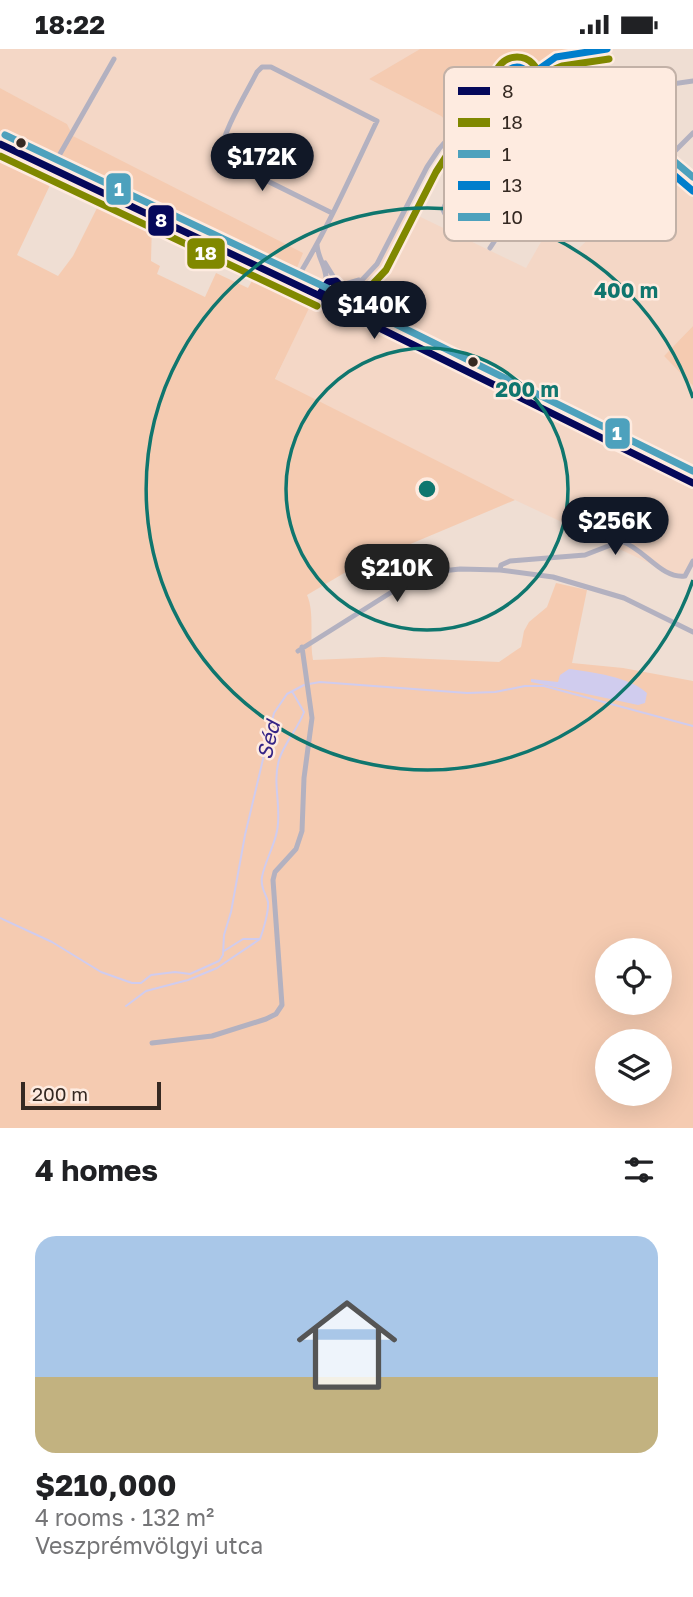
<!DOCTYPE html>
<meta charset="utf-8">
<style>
:root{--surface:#fff;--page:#f6f6f6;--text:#202124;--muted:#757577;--line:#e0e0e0;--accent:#111827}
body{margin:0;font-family:"Golos Text",sans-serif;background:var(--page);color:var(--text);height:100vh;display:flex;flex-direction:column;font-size:26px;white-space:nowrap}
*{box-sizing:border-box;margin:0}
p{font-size:23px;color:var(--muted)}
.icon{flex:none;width:38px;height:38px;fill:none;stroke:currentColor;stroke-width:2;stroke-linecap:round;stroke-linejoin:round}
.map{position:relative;height:1079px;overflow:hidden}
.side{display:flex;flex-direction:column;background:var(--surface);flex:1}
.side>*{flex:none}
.buttons{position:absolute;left:595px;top:889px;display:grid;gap:14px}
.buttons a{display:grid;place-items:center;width:77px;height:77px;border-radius:50%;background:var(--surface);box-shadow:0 7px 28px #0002;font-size:35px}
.scale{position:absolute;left:21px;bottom:18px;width:140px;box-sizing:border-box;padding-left:7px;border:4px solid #352922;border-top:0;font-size:19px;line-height:24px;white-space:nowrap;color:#352922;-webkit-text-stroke:5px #feebe0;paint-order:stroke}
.price{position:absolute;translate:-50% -60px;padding:0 16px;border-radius:24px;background:var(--accent);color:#fff;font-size:23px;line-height:46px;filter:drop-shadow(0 2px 4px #0008)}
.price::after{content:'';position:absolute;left:50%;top:42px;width:21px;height:16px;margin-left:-10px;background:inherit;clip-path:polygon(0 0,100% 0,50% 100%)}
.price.on{background:#222;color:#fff}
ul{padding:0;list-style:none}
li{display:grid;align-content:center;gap:14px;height:371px;padding:0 35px}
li+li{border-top:2px solid var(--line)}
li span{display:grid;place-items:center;height:217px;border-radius:21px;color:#555}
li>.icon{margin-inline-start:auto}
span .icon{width:126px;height:126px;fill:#fffc;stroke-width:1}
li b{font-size:30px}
h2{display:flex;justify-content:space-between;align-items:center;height:84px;padding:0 35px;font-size:30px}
.status{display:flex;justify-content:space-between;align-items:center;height:49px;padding:0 35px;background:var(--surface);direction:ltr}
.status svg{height:19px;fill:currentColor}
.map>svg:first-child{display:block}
</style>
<div class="status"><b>18:22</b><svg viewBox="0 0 49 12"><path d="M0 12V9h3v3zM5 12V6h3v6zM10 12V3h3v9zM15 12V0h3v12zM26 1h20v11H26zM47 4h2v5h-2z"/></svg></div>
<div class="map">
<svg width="693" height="1079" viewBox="0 0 693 1079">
<rect width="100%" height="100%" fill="#efded3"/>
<!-- built -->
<path fill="#f4d7c6" d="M 0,0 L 420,0 L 369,30 L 441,67 L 454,80 L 439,100 L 404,160 L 526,219 L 552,174 L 576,202 L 662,120 L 693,147 L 693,277 L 664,307 L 693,337 L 693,508 L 683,530 L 515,451 L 275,331 L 310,255 L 287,244 L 73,87 L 67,75 L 0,39 Z"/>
<!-- green -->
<path fill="#f5cbb1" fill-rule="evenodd" d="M 420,0 L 586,0 L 586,4 L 567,16 L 573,44 L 547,45 L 481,106 L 441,67 L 369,30 Z
M 0,39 L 67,75 L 73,87 L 303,204 L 287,243 L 311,255 L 275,330 L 515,451 L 351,520 L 307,546 C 315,564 309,590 313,611 L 383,608 L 499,613 L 521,598 L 524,582 L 529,573 L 547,558 L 556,534 L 587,541 L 572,614 L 623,619 L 693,632 L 693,1079 L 0,1079 ZM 51,134 L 98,157 L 73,207 L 58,227 L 17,206 ZM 152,173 L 256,224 L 248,239 L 216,224 L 205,248 L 157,225 L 160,217 L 151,212 ZM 607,901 L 660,901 L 660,954 L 607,954 ZM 607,992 L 660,992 L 660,1045 L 607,1045 Z
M 693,277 L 693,337 L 664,307 Z"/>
<!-- water -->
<path fill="#d0ccee" d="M 569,620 C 592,623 630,628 647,644 L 645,654 L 638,656 L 531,633 L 531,630 L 558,633 L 560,626 Z"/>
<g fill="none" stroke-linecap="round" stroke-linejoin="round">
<!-- stream -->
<path stroke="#d0ccee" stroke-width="2" d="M 309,635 L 320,633 L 467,644 L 495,643 L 525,637 L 544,637 L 693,677
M 0,869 L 52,893 L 101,923 L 132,934 L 141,934 L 151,926 L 175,923 L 190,925 L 219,912 L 223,906 L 224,886 L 231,863 L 245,786 L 274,664 L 287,645 L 304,636
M 224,902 L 243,890 L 260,890
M 126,957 L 146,942 L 188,931 L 217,919 L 260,890 C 263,882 269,862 268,853 C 266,844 260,839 262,828 C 265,812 274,798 277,782 C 282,758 272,735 279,711 C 284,694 298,680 304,663 L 293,644"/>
<!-- street -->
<path stroke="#b3b1c0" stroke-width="5" d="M505 30a12 12 0 1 1 24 0a12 12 0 1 1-24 0Z
M 524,21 L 559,7 L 607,0
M 529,27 L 543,15
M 522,41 L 594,58 L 693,142
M 587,55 L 596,46 L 693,32
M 662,115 L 693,84
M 52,119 L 114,10
M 453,150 L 452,162 L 445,165 L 443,161 L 445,156 L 453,150 L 475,111 C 507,127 532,149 557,174 L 562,174 L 639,95
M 503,177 L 527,188
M 317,195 C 317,209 328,219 326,234
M 490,199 L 526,144 L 603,64
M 325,214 L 336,232
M 299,226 C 329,177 352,124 377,72 L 271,18 L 262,18 L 257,23 C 248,41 220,87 221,105 L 227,112 L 332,164
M 342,236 L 359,231
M 345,244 L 362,231 L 377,215 L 427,118 L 439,100 L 462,73 L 505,31
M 500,521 L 501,516 L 510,512 L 585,506 L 621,492 C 645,500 661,530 685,527 L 693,512
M 298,602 L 406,534 L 433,523 L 460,520 L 500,521 L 553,528 L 624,549 L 693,583
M 152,994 L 212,987 L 266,970 L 276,965 L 282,956 L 273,831 L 275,823 L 296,800 L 302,782 L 304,729 L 312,669 L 302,598"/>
<!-- secondary -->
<path stroke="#a9a7ba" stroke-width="8" d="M 0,95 L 322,248
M 337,255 L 344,249 L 344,240 L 336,232 L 328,233 L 321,243 L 326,254 L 337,255 L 353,266 L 693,434"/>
<!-- bus-1 casing -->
<g stroke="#feebe0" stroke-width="12">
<path id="bus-1" d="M 0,95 L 322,248
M 336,232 L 344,240 L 344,249 L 337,255 L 326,254 L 321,243 L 328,233 Z
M 337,255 L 353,266 L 693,434"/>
</g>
<!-- bus-2 casing -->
<g stroke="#feebe0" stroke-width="12">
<path id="bus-2" d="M495 30a22 22 0 1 1 44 0a22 22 0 1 1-44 0Z
M 528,31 L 562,17 L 609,10
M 0,107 L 317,257
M 351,252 L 369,239 L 386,221 L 436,123 L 447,106 L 470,80 L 512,39"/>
</g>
<!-- bus-3 casing -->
<g stroke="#feebe0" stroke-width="12">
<path id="bus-3" d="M 5,86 L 327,239
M 353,254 L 693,422"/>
</g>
<!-- bus-4 casing -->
<g stroke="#feebe0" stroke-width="12">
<path id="bus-4" d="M505 30a12 12 0 1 1 24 0a12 12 0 1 1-24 0Z
M 529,27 L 556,8 L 607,0
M 522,41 L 594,58 L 693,142"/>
</g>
<!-- bus-5 casing -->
<g stroke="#feebe0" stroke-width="12">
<path id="bus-5" d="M 524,31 L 599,49 L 693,128"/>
</g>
<!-- bus-1 -->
<use href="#bus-1" stroke="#05085a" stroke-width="7"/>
<!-- bus-2 -->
<use href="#bus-2" stroke="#808800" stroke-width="7"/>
<!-- bus-3 -->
<use href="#bus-3" stroke="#4da1bd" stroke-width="7"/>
<!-- bus-4 -->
<use href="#bus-4" stroke="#007ecc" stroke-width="7"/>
<!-- bus-5 -->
<use href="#bus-5" stroke="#4da1bd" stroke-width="7"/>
</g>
<!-- distance rings -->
<g fill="none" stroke="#0f766e" stroke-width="3.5">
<circle cx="427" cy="440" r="141"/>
<path d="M693 531A281 281 0 1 1 693 349"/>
</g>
<!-- markers -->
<g fill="#352922" stroke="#feebe0" stroke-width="2.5">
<circle cx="21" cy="94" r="6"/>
<circle cx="473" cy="313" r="6"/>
</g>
<g text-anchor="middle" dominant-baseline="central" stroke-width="5" stroke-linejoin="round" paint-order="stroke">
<!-- water labels -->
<g font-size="21" font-style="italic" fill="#352586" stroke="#feebe0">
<text transform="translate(268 691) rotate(-76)">Séd</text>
</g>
</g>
<!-- legend -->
<rect x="444" y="18" width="232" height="174" rx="10" fill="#feebe0" stroke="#c2b1a7" stroke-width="2"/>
<rect x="458" y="38" width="32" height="8" fill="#05085a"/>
<rect x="458" y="69" width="32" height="9" fill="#808800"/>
<rect x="458" y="101" width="32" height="8" fill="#4da1bd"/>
<rect x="458" y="132" width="32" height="9" fill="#007ecc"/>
<rect x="458" y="164" width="32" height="8" fill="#4da1bd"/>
<g font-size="19" fill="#352922">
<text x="502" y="49">8</text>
<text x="502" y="80">18</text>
<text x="502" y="112">1</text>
<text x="502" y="143">13</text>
<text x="502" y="175">10</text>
</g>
<circle cx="427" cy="440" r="10" fill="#0f766e" stroke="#feebe0" stroke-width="3.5"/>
<g font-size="21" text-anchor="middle" font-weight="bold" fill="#0f766e" stroke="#feebe0" stroke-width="5" stroke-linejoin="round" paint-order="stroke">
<text x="626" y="249">400 m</text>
<text x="527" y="348">200 m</text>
</g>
<g stroke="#feebe0" stroke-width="2.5">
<rect x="105" y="123" width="27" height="34" rx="7" fill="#4da1bd"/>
<rect x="147" y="155" width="28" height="33" rx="7" fill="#05085a"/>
<rect x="186" y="188" width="40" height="33" rx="7" fill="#808800"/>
<rect x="604" y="368" width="27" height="33" rx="7" fill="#4da1bd"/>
</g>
<g font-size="19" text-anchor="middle" font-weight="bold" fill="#fff">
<text x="119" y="147">1</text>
<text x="161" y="178">8</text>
<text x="206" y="211">18</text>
<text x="617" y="391">1</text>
</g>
</svg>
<div class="buttons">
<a><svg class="icon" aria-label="locate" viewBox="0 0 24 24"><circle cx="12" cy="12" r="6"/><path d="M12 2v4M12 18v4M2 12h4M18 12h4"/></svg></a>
<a><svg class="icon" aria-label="layers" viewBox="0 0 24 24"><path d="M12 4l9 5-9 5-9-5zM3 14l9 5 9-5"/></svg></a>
</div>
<div class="scale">200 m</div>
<b class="price" style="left:262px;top:144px">$172K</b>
<b class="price" style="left:374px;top:292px">$140K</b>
<b class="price" style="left:615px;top:508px">$256K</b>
<b class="price on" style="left:397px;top:555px">$210K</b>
</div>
<section class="side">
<h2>4 homes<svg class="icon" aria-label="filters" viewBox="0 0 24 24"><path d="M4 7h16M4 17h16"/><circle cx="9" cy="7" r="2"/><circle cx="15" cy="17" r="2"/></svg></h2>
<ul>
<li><span style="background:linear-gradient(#a9c7e8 65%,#c2b280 0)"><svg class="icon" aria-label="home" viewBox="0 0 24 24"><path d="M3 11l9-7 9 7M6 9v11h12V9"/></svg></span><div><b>$210,000</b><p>4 rooms · 132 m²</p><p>Veszprémvölgyi utca</p></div></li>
</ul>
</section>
